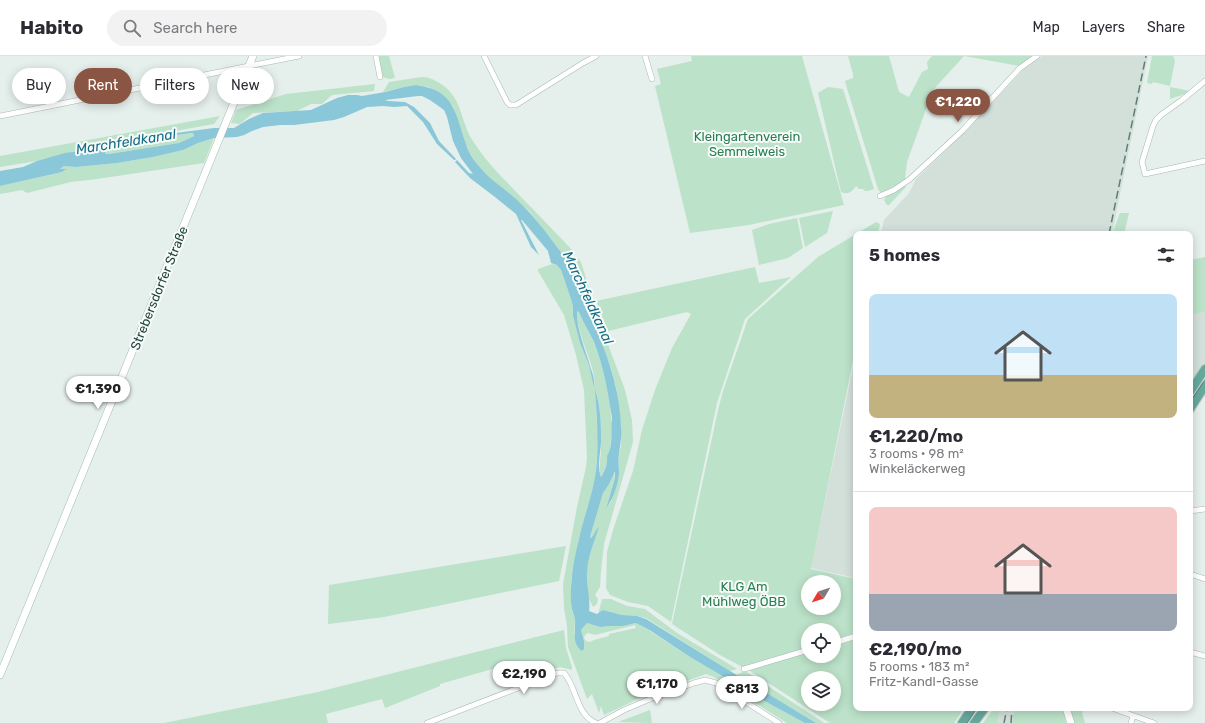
<!DOCTYPE html>
<meta charset="utf-8">
<style>
:root{--surface:#fff;--page:#f2f2f3;--text:#2b2b33;--muted:#7c7c81;--line:#e1e1e2;--accent:#8a5542}
body{margin:0;font-family:Rubik,sans-serif;background:var(--page);color:var(--text);height:100vh;display:flex;flex-direction:column;font-size:15px;white-space:nowrap}
*{box-sizing:border-box;margin:0}
p{font-size:13px;color:var(--muted)}
.icon{flex:none;width:22px;height:22px;fill:none;stroke:currentColor;stroke-width:2;stroke-linecap:round;stroke-linejoin:round}
.map{position:relative;flex:1;overflow:hidden}
.side{position:absolute;left:853px;top:175px;width:340px;height:480px;display:flex;flex-direction:column;background:var(--surface);border-radius:8px;box-shadow:0 2px 10px #0003}
.side>*{flex:none}
.top-card{position:absolute;left:12px;top:12px;width:380px;height:36px;display:flex;gap:8px}
.needle{width:26px;rotate:231deg}
.tools{position:absolute;left:801px;top:519px;display:grid;gap:8px}
.tools a{display:grid;place-items:center;width:40px;height:40px;border-radius:50%;background:var(--surface);box-shadow:0 2px 10px #0003;font-size:20px}
.price{position:absolute;translate:-50% -34px;padding:0 9px;border-radius:14px;background:#fff;color:#222;font-size:13px;line-height:26px;filter:drop-shadow(0 1px 2px #0008)}
.price::after{content:'';position:absolute;left:50%;top:24px;width:12px;height:9px;margin-left:-6px;background:inherit;clip-path:polygon(0 0,100% 0,50% 100%)}
.price.active{background:var(--accent);color:#fff}
ul{padding:0;list-style:none}
li{display:grid;align-content:center;gap:8px;height:212px;padding:0 16px}
li+li{border-top:1px solid var(--line)}
li span{display:grid;place-items:center;height:124px;border-radius:8px;color:#555}
li>.icon{margin-inline-start:auto}
span .icon{width:72px;height:72px;fill:#fffc;stroke-width:1}
li b{font-size:17px}
h2{display:flex;justify-content:space-between;align-items:center;height:48px;padding:0 16px;font-size:17px}
.tag{padding:0 14px;border-radius:18px;background:var(--surface);box-shadow:0 2px 10px #0003;font-size:14px;line-height:36px}
.tag.active{background:var(--accent);color:#fff}
header{display:flex;align-items:center;gap:24px;box-sizing:border-box;height:56px;padding:0 20px;background:var(--surface);border-bottom:1px solid var(--line)}
header strong{font-size:19px}
nav{display:flex;gap:22px;margin-inline-start:auto;font-size:14px}
.search{width:280px;height:36px;background:var(--page);display:flex;align-items:center;gap:10px;box-sizing:border-box;padding:0 14px;border-radius:22px;color:var(--muted);font-size:15px}
.map>svg:first-child{display:block}
</style>
<header>
<strong>Habito</strong>
<div class="search"><svg class="icon" aria-label="search" viewBox="0 0 24 24"><circle cx="10" cy="10" r="6"/><path d="M15 15l6 6"/></svg>Search here</div>
<nav><a>Map</a><a>Layers</a><a>Share</a></nav>
</header>
<div class="map">
<svg width="1205" height="667" viewBox="0 0 1205 667">
<rect width="100%" height="100%" fill="#e5efeb"/>
<!-- built -->
<path fill="#d3e0da" d="M 1042,0 L 1148,0 L 1112,178 L 881,178 L 884,164 L 909,137 L 916,123 L 963,78 L 1023,14 Z
M 1205,256 L 1205,323 L 1190,345 L 1190,259 Z
M 856,297 L 856,522 L 811,512 Z
M 1000,652 L 1014,652 L 1012,667 L 997,667 Z"/>
<!-- green -->
<path fill="#bce2c9" fill-rule="evenodd" d="M 377,0 L 389,0 L 395,22 L 389,23 L 382,21 Z
M 691,0 L 802,0 L 844,149 L 749,169 L 690,177 L 655,30 L 661,28 L 657,13 L 692,5 Z
M 848,0 L 889,0 L 899,36 L 909,41 L 922,16 L 928,13 L 927,6 L 932,0 L 1033,0 L 1020,10 L 964,0 L 933,34 L 907,106 L 905,123 L 900,127 L 881,137 L 878,133 L 846,29 L 845,25 L 853,22 L 853,18 Z
M 1152,0 L 1173,0 L 1175,5 L 1170,30 L 1153,26 L 1152,28 L 1147,27 Z
M 422,21 C 429,21 435,24 441,28 C 463,42 460,66 473,85 C 486,106 504,123 521,141 C 538,158 555,176 572,194 L 562,197 L 530,156 L 509,137 L 485,119 L 477,108 L 469,96 L 466,88 L 453,50 L 429,31 L 423,30 L 416,29 L 404,31 L 383,36 L 389,26 Z
M 375,28 L 374,35 L 332,39 L 322,48 L 311,48 L 297,55 L 253,57 L 240,68 L 231,67 L 236,54 L 286,38 Z
M 828,31 L 843,33 L 874,133 L 868,135 L 865,135 L 863,133 L 859,133 L 856,130 C 852,136 848,139 841,136 L 818,37 Z
M 1170,31 L 1190,35 C 1185,39 1177,40 1170,43 Z
M 220,60 L 214,68 L 104,88 L 37,105 L 0,111 L 0,100 Z
M 192,77 L 194,78 L 194,80 L 179,87 L 109,98 L 106,98 L 105,97 C 107,94 108,92 112,90 C 117,88 124,89 130,87 C 151,84 171,79 192,77 Z
M 214,82 L 204,107 L 97,123 L 71,126 L 27,137 L 22,134 L 0,138 L 0,130 L 62,116 L 66,114 L 66,113 L 60,113 L 64,110 L 76,111 L 117,107 L 153,101 L 183,94 L 198,87 Z
M 904,129 L 906,131 L 889,149 L 887,149 L 884,144 L 887,139 Z
M 833,155 L 827,177 L 805,191 L 799,162 Z
M 1120,157 L 1129,157 L 1124,178 L 1112,178 Z
M 797,162 L 803,192 L 788,202 L 759,209 L 752,174 L 769,168 Z
M 876,166 L 880,168 L 878,178 L 856,178 Z
M 856,178 L 856,290 L 811,513 L 856,523 L 856,652 L 964,652 L 954,667 L 830,667 L 750,615 L 720,599 L 672,568 L 718,354 L 723,335 L 748,263 L 818,201 ZM 808,526 L 834,526 L 834,552 L 808,552 ZM 808,574 L 834,574 L 834,600 L 808,600 ZM 808,622 L 834,622 L 834,648 L 808,648 Z
M 1205,201 L 1205,256 L 1190,259 L 1190,204 Z
M 573,202 L 578,202 L 581,206 L 597,259 L 625,334 L 632,364 L 633,386 L 604,488 L 601,515 L 600,531 L 595,539 L 598,543 L 597,548 L 593,551 C 592,548 590,546 589,543 C 582,520 590,493 599,472 L 596,475 L 593,482 L 592,482 L 590,481 L 603,437 L 614,415 L 615,422 L 606,453 L 611,446 L 619,417 L 619,399 L 621,389 L 621,372 L 619,352 L 616,331 L 612,315 L 598,277 L 585,250 L 581,232 L 569,208 Z
M 552,208 L 557,209 L 561,214 L 571,243 L 573,251 L 573,260 L 580,287 L 589,309 L 595,331 C 595,305 576,280 577,254 L 579,256 C 583,266 589,276 594,287 C 609,321 614,360 610,396 L 608,398 C 608,406 605,414 601,421 C 598,412 601,402 601,392 C 601,374 601,353 596,335 L 597,370 L 598,381 L 596,417 L 593,432 L 579,483 L 571,525 L 571,548 L 575,565 L 574,578 L 584,585 L 581,574 L 587,567 L 600,571 L 610,570 L 623,570 L 636,567 C 655,577 672,590 690,601 C 728,624 766,646 805,667 L 787,667 L 714,621 L 706,618 L 640,642 L 604,659 L 601,650 L 599,657 L 592,638 L 587,643 L 568,591 L 567,570 L 564,552 L 563,528 L 577,451 L 586,411 L 587,401 L 584,334 L 576,299 L 564,259 L 538,215 L 538,213 ZM 635,569 L 636,572 L 609,578 L 609,580 L 594,584 L 590,586 L 586,585 L 584,582 L 585,579 L 588,577 L 595,579 Z
M 755,211 L 759,227 L 791,221 L 745,263 L 717,347 L 671,566 L 648,550 L 628,546 L 610,539 L 606,532 L 607,496 L 613,474 L 633,415 L 642,374 L 655,334 L 672,292 L 691,258 L 687,256 L 608,275 L 596,245 Z
M 566,490 L 559,525 L 384,561 L 328,568 L 329,529 Z
M 602,543 L 611,543 L 627,550 L 645,553 L 677,577 L 737,613 L 730,615 L 646,562 L 637,560 L 622,559 L 603,554 L 598,559 Z
M 564,574 L 566,592 L 572,611 L 572,614 L 560,611 L 517,625 L 510,608 L 440,628 L 440,630 L 385,652 L 382,643 L 326,658 L 328,667 L 164,667 L 318,636 Z
M 745,615 L 824,667 L 816,667 L 736,619 Z
M 994,652 L 1000,652 L 997,667 L 983,667 Z
M 1014,652 L 1063,652 L 1066,667 L 1012,667 Z
M 1070,652 L 1085,652 L 1082,657 L 1085,667 L 1074,667 L 1071,660 Z
M 650,654 L 652,667 L 618,666 Z"/>
<!-- water -->
<path fill="#89c7d9" fill-rule="evenodd" d="M 416,29 C 455,34 455,57 466,88 C 468,96 473,103 478,109 C 488,122 497,127 509,137 C 530,154 545,175 561,196 C 569,207 577,220 581,233 C 583,239 583,245 585,251 C 589,260 595,269 598,278 C 611,308 620,339 621,371 C 622,381 620,389 619,398 C 618,404 619,411 619,417 C 618,429 613,443 606,453 L 615,422 L 615,415 L 609,428 L 603,437 L 590,481 L 591,482 C 595,479 595,474 599,471 C 594,487 588,499 587,517 C 586,530 591,544 589,555 L 597,558 L 603,554 L 622,559 L 637,560 L 646,563 L 730,615 L 816,667 L 805,667 L 770,648 L 690,601 L 651,575 L 636,567 L 623,570 L 610,570 L 600,571 L 587,567 L 581,574 L 584,585 L 584,593 L 582,595 C 571,587 576,574 575,564 C 574,558 571,552 571,546 C 570,525 574,503 579,483 C 584,460 593,438 596,415 C 599,388 597,361 595,333 C 600,348 601,365 601,380 C 602,393 596,408 601,421 C 605,415 608,407 607,400 C 614,389 610,374 612,362 C 608,336 604,311 594,286 C 589,276 583,266 579,256 L 577,255 C 576,273 586,295 591,313 C 593,318 595,326 594,331 L 589,309 L 580,287 L 573,260 L 573,251 L 571,243 L 561,214 L 557,209 L 551,207 L 548,195 L 522,164 L 521,164 L 539,199 L 531,191 L 516,158 L 495,141 L 470,122 L 455,106 L 457,104 L 469,117 L 473,118 L 461,102 L 453,85 L 447,61 L 444,54 L 430,44 L 422,40 L 418,40 L 385,44 L 388,45 L 405,46 L 414,51 L 430,67 L 439,85 L 456,103 L 455,104 L 454,104 L 437,88 L 423,66 L 407,50 L 394,51 L 383,50 L 367,51 L 344,61 L 334,64 L 294,69 L 280,69 L 263,71 L 252,75 L 244,79 L 237,81 L 214,82 L 198,87 L 183,94 L 153,101 L 117,107 L 76,111 L 64,110 L 60,113 L 67,113 L 62,116 L 0,130 L 0,115 L 23,111 L 37,105 L 65,97 L 79,95 L 95,94 L 111,88 L 138,82 L 214,72 L 234,72 L 249,63 L 263,57 L 311,54 L 337,42 L 348,39 L 357,39 L 362,40 L 385,36 L 404,31 ZM 192,77 L 194,78 L 194,80 L 179,87 L 109,98 L 106,98 L 105,97 C 107,94 108,92 112,90 C 117,88 124,89 130,87 C 151,84 171,79 192,77 Z"/>
<g fill="none" stroke-linecap="round" stroke-linejoin="round">
<!-- street casing -->
<g stroke="#a7b8b3" stroke-width="6">
<path id="street" d="M 376,0 L 380,21
M 484,0 L 507,46 L 510,49 L 516,49 L 583,7 L 596,0
M 645,0 L 652,23
M 1205,25 L 1182,44 L 1161,59 L 1156,64 L 1153,70 L 1142,106 L 1145,118 L 1205,105
M 0,60 L 299,0
M 880,140 L 894,134 L 910,123 L 962,75 L 1020,12 L 1037,0
M 1190,455 L 1205,453
M 1190,518 L 1205,523
M 834,587 L 856,580
M 1190,596 L 1205,600
M 744,613 L 808,594
M 1112,652 L 1154,667
M 427,667 L 557,617 L 564,617 C 577,631 576,659 596,667
M 600,667 L 624,654 L 650,643 L 694,627 L 705,624 L 716,627 L 779,667
M 1131,667 L 1133,660"/>
</g>
<!-- secondary casing -->
<g stroke="#a2bcb5" stroke-width="8">
<path id="secondary" d="M 0,619 L 253,0
M 1066,652 L 1071,667"/>
</g>
<!-- primary casing -->
<g stroke="#c1cbc9" stroke-width="10">
<path id="primary" d="M 1190,336 L 1205,313
M 1190,353 L 1205,330
M 962,667 L 972,652
M 974,667 L 985,652"/>
</g>
<!-- street -->
<use href="#street" stroke="#fff" stroke-width="5"/>
<!-- secondary -->
<use href="#secondary" stroke="#fff" stroke-width="7"/>
<!-- primary -->
<use href="#primary" stroke="#65a99c" stroke-width="8"/>
<!-- tram -->
<path stroke="#5d7f78" stroke-width="1" d="M 1190,346 L 1205,324
M 967,667 L 977,652"/>
<!-- rail -->
<path stroke="#5d7f78" stroke-width="1.5" stroke-dasharray="8 4" stroke-linecap="butt" d="M 1109,178 L 1146,0
M 1004,667 L 1007,652
M 1011,667 L 1012,652"/>
</g>
<g text-anchor="middle" dominant-baseline="central" stroke-width="4" stroke-linejoin="round" paint-order="stroke">
<!-- park labels -->
<g font-size="13" fill="#287f4f" stroke="#f6fbf9">
<text x="747" y="80">Kleingartenverein<tspan x="747" dy="15">Semmelweis</tspan></text>
<text x="744" y="530">KLG Am<tspan x="744" dy="15">Mühlweg ÖBB</tspan></text>
</g>
<!-- street labels -->
<g font-size="13" fill="#22443d" stroke="#f6fbf9">
<text transform="translate(159 232) rotate(-68)">Strebersdorfer Straße</text>
</g>
<!-- water labels -->
<g font-size="14" font-style="italic" fill="#156c86" stroke="#f6fbf9">
<text transform="translate(126 86) rotate(-9)">Marchfeldkanal</text>
<text transform="translate(588 242) rotate(65)">Marchfeldkanal</text>
</g>
</g>
</svg>
<div class="tools">
<a><svg class="needle" viewBox="-14 -14 28 28"><path d="M0-13l5 13h-10z" fill="#e53935"/><path d="M0 13l5-13h-10z" fill="#7c7c81"/></svg></a>
<a><svg class="icon" aria-label="locate" viewBox="0 0 24 24"><circle cx="12" cy="12" r="6"/><path d="M12 2v4M12 18v4M2 12h4M18 12h4"/></svg></a>
<a><svg class="icon" aria-label="layers" viewBox="0 0 24 24"><path d="M12 4l9 5-9 5-9-5zM3 14l9 5 9-5"/></svg></a>
</div>
<b class="price active" style="left:958px;top:67px">€1,220</b>
<b class="price" style="left:98px;top:354px">€1,390</b>
<b class="price" style="left:524px;top:639px">€2,190</b>
<b class="price" style="left:657px;top:649px">€1,170</b>
<b class="price" style="left:742px;top:654px">€813</b>
<div class="top-card">
<a class="tag">Buy</a>
<a class="tag active">Rent</a>
<a class="tag">Filters</a>
<a class="tag">New</a>
</div>
<section class="side">
<h2>5 homes<svg class="icon" aria-label="filters" viewBox="0 0 24 24"><path d="M4 7h16M4 17h16"/><circle cx="9" cy="7" r="2"/><circle cx="15" cy="17" r="2"/></svg></h2>
<ul>
<li><span style="background:linear-gradient(#bfe0f5 65%,#c2b280 0)"><svg class="icon" aria-label="home" viewBox="0 0 24 24"><path d="M3 11l9-7 9 7M6 9v11h12V9"/></svg></span><div><b>€1,220/mo</b><p>3 rooms · 98 m²</p><p>Winkeläckerweg</p></div></li>
<li><span style="background:linear-gradient(#f6c9c9 70%,#9aa5b1 0)"><svg class="icon" aria-label="home" viewBox="0 0 24 24"><path d="M3 11l9-7 9 7M6 9v11h12V9"/></svg></span><div><b>€2,190/mo</b><p>5 rooms · 183 m²</p><p>Fritz-Kandl-Gasse</p></div></li>
</ul>
</section>
</div>
